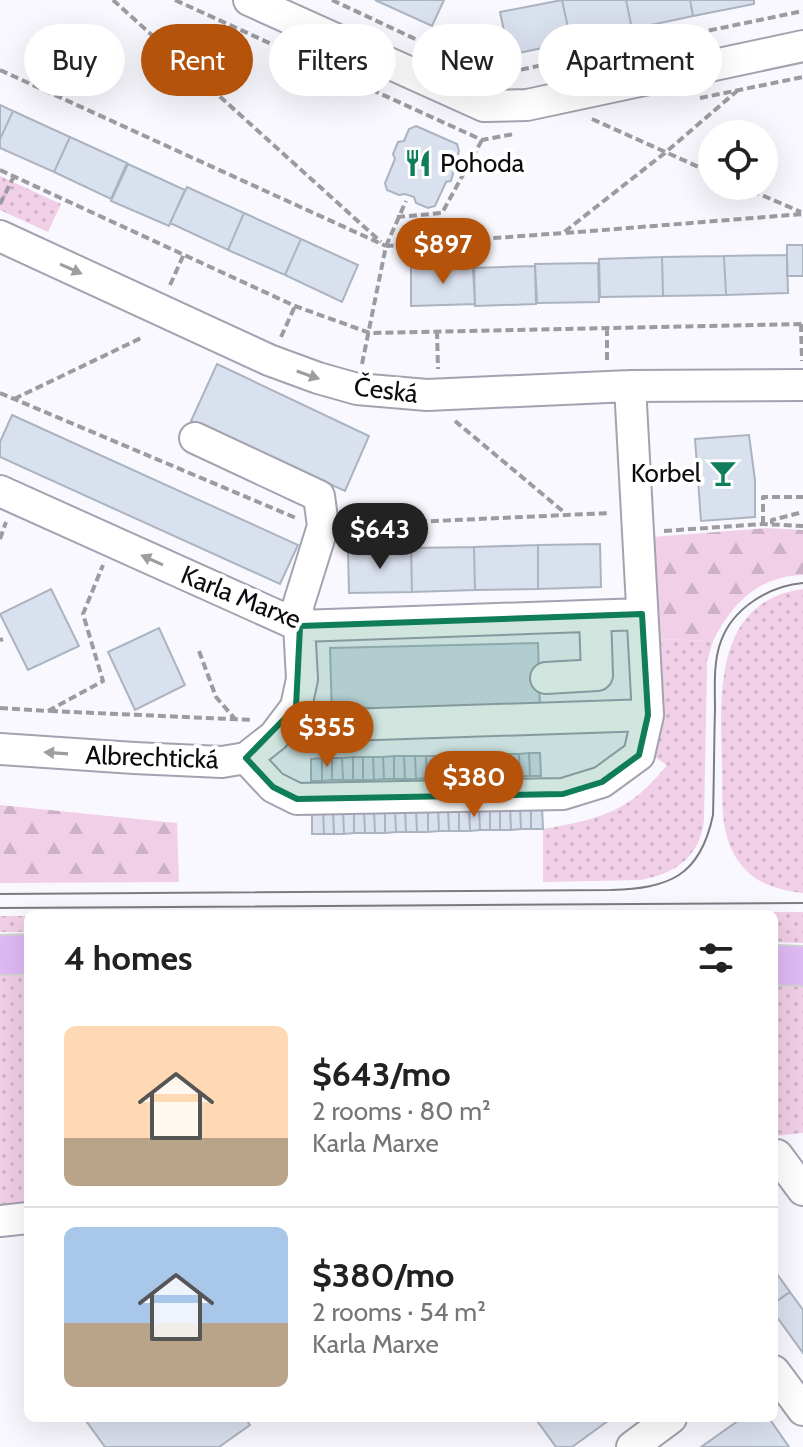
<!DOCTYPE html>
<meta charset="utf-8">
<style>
:root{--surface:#fff;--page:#f2f2f2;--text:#222;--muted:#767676;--line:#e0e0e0;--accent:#b45309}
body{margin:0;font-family:Cabin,sans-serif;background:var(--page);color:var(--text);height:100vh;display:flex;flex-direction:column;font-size:30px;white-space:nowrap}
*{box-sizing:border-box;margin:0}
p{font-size:26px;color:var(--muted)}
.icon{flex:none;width:44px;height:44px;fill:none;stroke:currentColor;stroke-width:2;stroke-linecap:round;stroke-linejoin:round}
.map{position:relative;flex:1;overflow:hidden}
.details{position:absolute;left:24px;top:910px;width:754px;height:512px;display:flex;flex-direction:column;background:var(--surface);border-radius:12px;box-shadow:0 8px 32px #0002}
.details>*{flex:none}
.hud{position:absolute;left:24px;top:24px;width:756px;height:72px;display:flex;gap:16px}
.controls{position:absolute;left:698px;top:120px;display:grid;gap:16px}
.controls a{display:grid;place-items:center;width:80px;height:80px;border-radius:50%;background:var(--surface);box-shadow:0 8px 32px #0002;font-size:40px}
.price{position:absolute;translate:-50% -68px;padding:0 18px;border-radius:28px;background:var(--accent);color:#fff;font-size:26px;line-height:52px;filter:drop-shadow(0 2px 4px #0008)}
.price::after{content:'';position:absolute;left:50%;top:48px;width:24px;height:18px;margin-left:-12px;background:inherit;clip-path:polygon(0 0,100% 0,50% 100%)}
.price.current{background:#222;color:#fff}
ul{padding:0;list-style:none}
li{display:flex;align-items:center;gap:24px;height:200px;padding:0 40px}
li+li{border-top:2px solid var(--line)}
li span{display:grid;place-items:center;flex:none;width:224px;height:160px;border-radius:12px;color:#555}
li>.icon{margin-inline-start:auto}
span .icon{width:96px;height:96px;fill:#fffc;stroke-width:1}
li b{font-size:34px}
h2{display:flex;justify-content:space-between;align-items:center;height:96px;padding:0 40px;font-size:34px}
.pill{padding:0 28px;border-radius:36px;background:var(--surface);box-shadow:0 8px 32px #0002;font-size:28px;line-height:72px}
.pill.current{background:var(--accent);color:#fff}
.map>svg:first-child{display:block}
</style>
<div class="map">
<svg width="803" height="1447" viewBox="0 0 803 1447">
<defs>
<pattern id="grass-dots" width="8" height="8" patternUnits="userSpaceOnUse" patternTransform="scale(2)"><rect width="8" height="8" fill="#f1cfe7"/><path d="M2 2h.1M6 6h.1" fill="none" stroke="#cdb1c5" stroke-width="1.8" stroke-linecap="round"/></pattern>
<pattern id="forest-firs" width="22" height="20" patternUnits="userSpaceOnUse" patternTransform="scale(2)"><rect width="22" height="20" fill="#f1cfe7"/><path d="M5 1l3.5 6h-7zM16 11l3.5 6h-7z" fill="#cdb1c5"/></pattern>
</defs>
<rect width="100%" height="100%" fill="#f8f8fe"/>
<!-- grass -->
<path fill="url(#grass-dots)" d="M 0,176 L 61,204 L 48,232 L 0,210 Z
M 803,589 L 803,893 C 778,890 755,884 739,862 C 718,833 723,796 722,762 C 720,694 714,601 803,589 Z
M 654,639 L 713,641 L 707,661 L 704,820 C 700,858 674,874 640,880 L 543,882 L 543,829 C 600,819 630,812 667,765 L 653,756 Z
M 462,911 L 803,912 L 803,943 L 774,942 L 774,914 L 123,914 Z
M 0,916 L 28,916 L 28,932 L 0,932 Z
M 0,973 L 28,973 L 28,1211 L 0,1215 Z
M 774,981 L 803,981 L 803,1133 L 774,1136 Z"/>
<!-- forest -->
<path fill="url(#forest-firs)" d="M 767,528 L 803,530 L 803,575 C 759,576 732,603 713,641 L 654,639 L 653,537 Z
M 0,805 L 177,823 L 179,882 L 0,883 Z"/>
<!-- building -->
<path fill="#dae1ee" stroke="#acb3c0" stroke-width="2" d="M 375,0 L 444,0 L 432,26 Z
M 562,0 L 626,0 L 632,29 L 571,42 Z
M 562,0 L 571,42 L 509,55 L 500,12 Z
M 626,0 L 690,0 L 693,16 L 632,29 Z
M 690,0 L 754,0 L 754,4 L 693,16 Z
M 0,105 L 13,111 L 0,139 Z
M 13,111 L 70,137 L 54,172 L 0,148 L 0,139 Z
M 416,126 L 457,144 L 459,151 L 451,181 L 446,182 L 435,206 L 428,208 L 416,203 L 414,197 L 405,194 L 399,195 L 387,190 L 385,183 L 395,159 L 393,154 L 398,142 L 404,141 L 409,129 Z
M 70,137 L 127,163 L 111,199 L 54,172 Z
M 128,164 L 185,190 L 169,226 L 111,201 Z
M 187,187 L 244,213 L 228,250 L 170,223 Z
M 244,213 L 301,239 L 285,275 L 228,250 Z
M 301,239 L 358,265 L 342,302 L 285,275 Z
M 787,245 L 803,245 L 803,276 L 787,276 Z
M 787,255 L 788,293 L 726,295 L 724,256 Z
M 724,256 L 726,295 L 663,296 L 662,257 Z
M 662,257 L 663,296 L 600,297 L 599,259 Z
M 598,263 L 599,302 L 537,303 L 535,264 Z
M 474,265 L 475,304 L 411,306 L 411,267 Z
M 535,266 L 536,304 L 475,306 L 473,268 Z
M 217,364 L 369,436 L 345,491 L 191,421 Z
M 12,415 L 298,545 L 280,584 L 0,457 L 0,442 Z
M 749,435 L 755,480 L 755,517 L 701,521 L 695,439 Z
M 600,544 L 601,587 L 538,589 L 538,545 Z
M 538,545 L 538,589 L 475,590 L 474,547 Z
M 474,547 L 475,590 L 412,592 L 411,548 Z
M 411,548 L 412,592 L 349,593 L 348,550 Z
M 51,589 L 79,646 L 28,670 L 0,614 Z
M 159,628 L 185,685 L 135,710 L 108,652 Z
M 538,643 L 540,710 L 332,715 L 330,648 Z
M 529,753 L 540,753 L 541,776 L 530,776 Z
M 529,753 L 530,776 L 520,776 L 519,754 Z
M 498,754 L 509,754 L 509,776 L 499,777 Z
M 498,754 L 499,777 L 489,777 L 488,755 Z
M 509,754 L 519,754 L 520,776 L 509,776 Z
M 447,755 L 457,755 L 458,777 L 447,778 Z
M 447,755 L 447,778 L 437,778 L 437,756 Z
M 457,755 L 468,755 L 468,777 L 458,777 Z
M 468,755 L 478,755 L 478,777 L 468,777 Z
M 478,755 L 488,755 L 489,777 L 478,777 Z
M 394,756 L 404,756 L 405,779 L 394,779 Z
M 394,756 L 394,779 L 384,779 L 383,757 Z
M 404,756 L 415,756 L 416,779 L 405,779 Z
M 415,756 L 426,756 L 427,778 L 416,779 Z
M 426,756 L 437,756 L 437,778 L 427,778 Z
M 353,757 L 363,757 L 363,780 L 353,780 Z
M 353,757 L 353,780 L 343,780 L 342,758 Z
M 363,757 L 373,757 L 374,780 L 363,780 Z
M 373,757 L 383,757 L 384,779 L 374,780 Z
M 322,758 L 322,781 L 311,781 L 311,759 Z
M 322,758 L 332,758 L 332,780 L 322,781 Z
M 332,758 L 342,758 L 343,780 L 332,780 Z
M 500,807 L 510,807 L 511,830 L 500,830 Z
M 500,807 L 500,830 L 490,830 L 490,808 Z
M 510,807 L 520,807 L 521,829 L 511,830 Z
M 520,807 L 531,807 L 531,829 L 521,829 Z
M 531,807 L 542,807 L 543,829 L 531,829 Z
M 459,808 L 469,808 L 470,831 L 459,831 Z
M 459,808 L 459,831 L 449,831 L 448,809 Z
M 469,808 L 479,808 L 480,830 L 470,831 Z
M 479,808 L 490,808 L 490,830 L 480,830 Z
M 416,809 L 428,809 L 428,832 L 417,832 Z
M 416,809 L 417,832 L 406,832 L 405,810 Z
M 428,809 L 438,809 L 439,831 L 428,832 Z
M 438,809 L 448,809 L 449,831 L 439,831 Z
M 364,810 L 374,810 L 375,833 L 365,833 Z
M 364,810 L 365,833 L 354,833 L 354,811 Z
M 374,810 L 385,810 L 385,833 L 375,833 Z
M 385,810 L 395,810 L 396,832 L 385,833 Z
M 395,810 L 405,810 L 406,832 L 396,832 Z
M 323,811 L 324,834 L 312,834 L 312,812 Z
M 323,811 L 333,811 L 334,834 L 324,834 Z
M 333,811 L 343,811 L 344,834 L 334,834 Z
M 343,811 L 354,811 L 354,833 L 344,834 Z
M 774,1270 L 790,1292 L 774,1303 Z
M 790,1292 L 803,1310 L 803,1353 L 774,1313 L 774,1303 Z
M 84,1418 L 245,1418 L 250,1425 L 219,1447 L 105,1447 Z
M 535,1418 L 612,1418 L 572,1447 L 556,1447 Z
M 742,1418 L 769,1418 L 789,1447 L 701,1447 Z"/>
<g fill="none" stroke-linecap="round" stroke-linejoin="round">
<!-- minor casing -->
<g stroke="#a3a2b0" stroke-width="34">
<path id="minor" d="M 249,0 L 484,106 L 527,105 L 803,46
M 0,236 L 269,360 L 318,378 L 357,389 L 427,395 L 630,386 L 803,385
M 0,491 L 300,626 L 642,614
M 546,678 L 597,675 L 595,616
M 346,725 L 648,715
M 0,749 L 134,758 L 222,762 L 246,758 L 274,736 L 296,707 L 302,679 L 298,606 L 323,526 L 319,496 L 195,438
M 246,758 L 273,787 L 297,799 L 563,794 L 602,782 L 639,755 L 648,715 L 630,386
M 777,1155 L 803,1190
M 0,1221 L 28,1218
M 774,1371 L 803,1410
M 632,1447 L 671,1418"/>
</g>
<!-- major casing -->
<g stroke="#d3d3d4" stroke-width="42">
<path id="major" d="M 0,955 L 28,954
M 774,965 L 803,966"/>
</g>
<!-- path -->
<path stroke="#9b9ba0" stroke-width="4" stroke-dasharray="8 4" stroke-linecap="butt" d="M 113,0 L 381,242
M 175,0 L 482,140 L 514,134
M 332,0 L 475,67 L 519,70 L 803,11
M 0,70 L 386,246
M 700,98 L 803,77
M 592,119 L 712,173
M 0,170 L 295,306 L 370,333 L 803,324
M 741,186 L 801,212
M 0,204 L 14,176
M 397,217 L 442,213 L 482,140
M 566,233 L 803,214
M 386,246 L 406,201
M 170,285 L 184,254
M 801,324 L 802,361
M 437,331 L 438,369
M 281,337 L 295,306
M 607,360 L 607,328
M 362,364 L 386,246 L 563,233 L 666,152 L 737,91
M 0,393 L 296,518
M 14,399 L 141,338
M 455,421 L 565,513
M 763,524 L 763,497 L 803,497
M 772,524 L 772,520 L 803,512
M 347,525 L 610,513
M 664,531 L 763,524 L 803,526
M 0,539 L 6,522
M 0,640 L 3,639
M 199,651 L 216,697 L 235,719
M 0,708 L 48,711 L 103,681 L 83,614 L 103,565
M 50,711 L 253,720"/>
<!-- minor -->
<use href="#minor" stroke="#fff" stroke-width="30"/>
<!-- major -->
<use href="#major" stroke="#dfb9f4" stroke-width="38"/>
<!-- tram -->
<path stroke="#7c7c81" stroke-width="2" d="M 0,894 L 611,890 C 669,888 700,877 713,815 C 714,780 714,745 715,709 C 715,688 713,662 721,641 C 733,608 769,586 803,583
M 0,908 L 803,903"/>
</g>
<!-- one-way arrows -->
<defs><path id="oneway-solid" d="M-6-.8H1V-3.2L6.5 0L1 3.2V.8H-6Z" transform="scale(2)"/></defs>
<g fill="#9e9e9f">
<use href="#oneway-solid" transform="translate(71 269) rotate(24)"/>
<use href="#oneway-solid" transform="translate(308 375) rotate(19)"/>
<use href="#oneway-solid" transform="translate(152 560) rotate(-156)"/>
<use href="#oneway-solid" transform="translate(56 753) rotate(-176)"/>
</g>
<!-- marked area -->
<path fill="#0f7d59" fill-opacity="0.2" stroke="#0f7d59" stroke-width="6" stroke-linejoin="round" d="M 642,614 L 648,715 L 639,755 L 602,782 L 563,794 L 297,799 L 273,787 L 246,758 L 296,707 L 300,626 Z"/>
<!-- icons -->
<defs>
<g id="restaurant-bare" transform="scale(2.16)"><path d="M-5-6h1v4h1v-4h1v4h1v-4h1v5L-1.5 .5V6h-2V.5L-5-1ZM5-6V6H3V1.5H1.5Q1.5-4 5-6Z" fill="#0f7d59" stroke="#fff" stroke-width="2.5" paint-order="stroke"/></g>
<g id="bar-bare" transform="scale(2.16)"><path d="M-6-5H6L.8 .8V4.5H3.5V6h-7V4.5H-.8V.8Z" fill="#0f7d59" stroke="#fff" stroke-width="2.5" paint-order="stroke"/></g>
</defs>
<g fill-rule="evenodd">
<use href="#restaurant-bare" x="418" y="163"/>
<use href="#bar-bare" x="723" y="473"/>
</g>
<g text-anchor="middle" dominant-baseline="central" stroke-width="8" stroke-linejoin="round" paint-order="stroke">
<!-- poi labels -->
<g font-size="26" fill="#0c0c10" stroke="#fff" text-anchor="start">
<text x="440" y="163">Pohoda</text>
<text x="701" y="473" text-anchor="end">Korbel</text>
</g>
<!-- street labels -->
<g font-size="26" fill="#0c0c10" stroke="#fff">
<text transform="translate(386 390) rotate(7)">Česká</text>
<text transform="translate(241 597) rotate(22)">Karla Marxe</text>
<text transform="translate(152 757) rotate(2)">Albrechtická</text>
</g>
</g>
</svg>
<div class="controls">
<a><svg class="icon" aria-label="locate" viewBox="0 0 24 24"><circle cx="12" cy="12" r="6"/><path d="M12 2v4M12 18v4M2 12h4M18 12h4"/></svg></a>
</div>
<b class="price" style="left:443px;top:286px">$897</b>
<b class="price current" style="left:380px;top:571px">$643</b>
<b class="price" style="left:327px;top:769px">$355</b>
<b class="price" style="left:474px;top:819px">$380</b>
<div class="hud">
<a class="pill">Buy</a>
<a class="pill current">Rent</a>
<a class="pill">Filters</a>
<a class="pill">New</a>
<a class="pill">Apartment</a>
</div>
<section class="details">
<h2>4 homes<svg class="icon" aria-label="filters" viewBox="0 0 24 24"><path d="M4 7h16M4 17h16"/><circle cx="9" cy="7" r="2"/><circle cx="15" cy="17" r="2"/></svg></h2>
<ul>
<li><span style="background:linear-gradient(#ffd9b3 70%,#b9a48a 0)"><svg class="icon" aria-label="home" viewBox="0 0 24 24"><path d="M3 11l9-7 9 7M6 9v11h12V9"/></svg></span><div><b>$643/mo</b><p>2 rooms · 80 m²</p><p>Karla Marxe</p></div></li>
<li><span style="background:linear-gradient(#a9c7e8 60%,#b9a48a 0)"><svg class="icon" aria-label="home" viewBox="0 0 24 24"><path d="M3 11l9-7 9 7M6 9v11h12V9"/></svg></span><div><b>$380/mo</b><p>2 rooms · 54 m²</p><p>Karla Marxe</p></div></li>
</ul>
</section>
</div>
